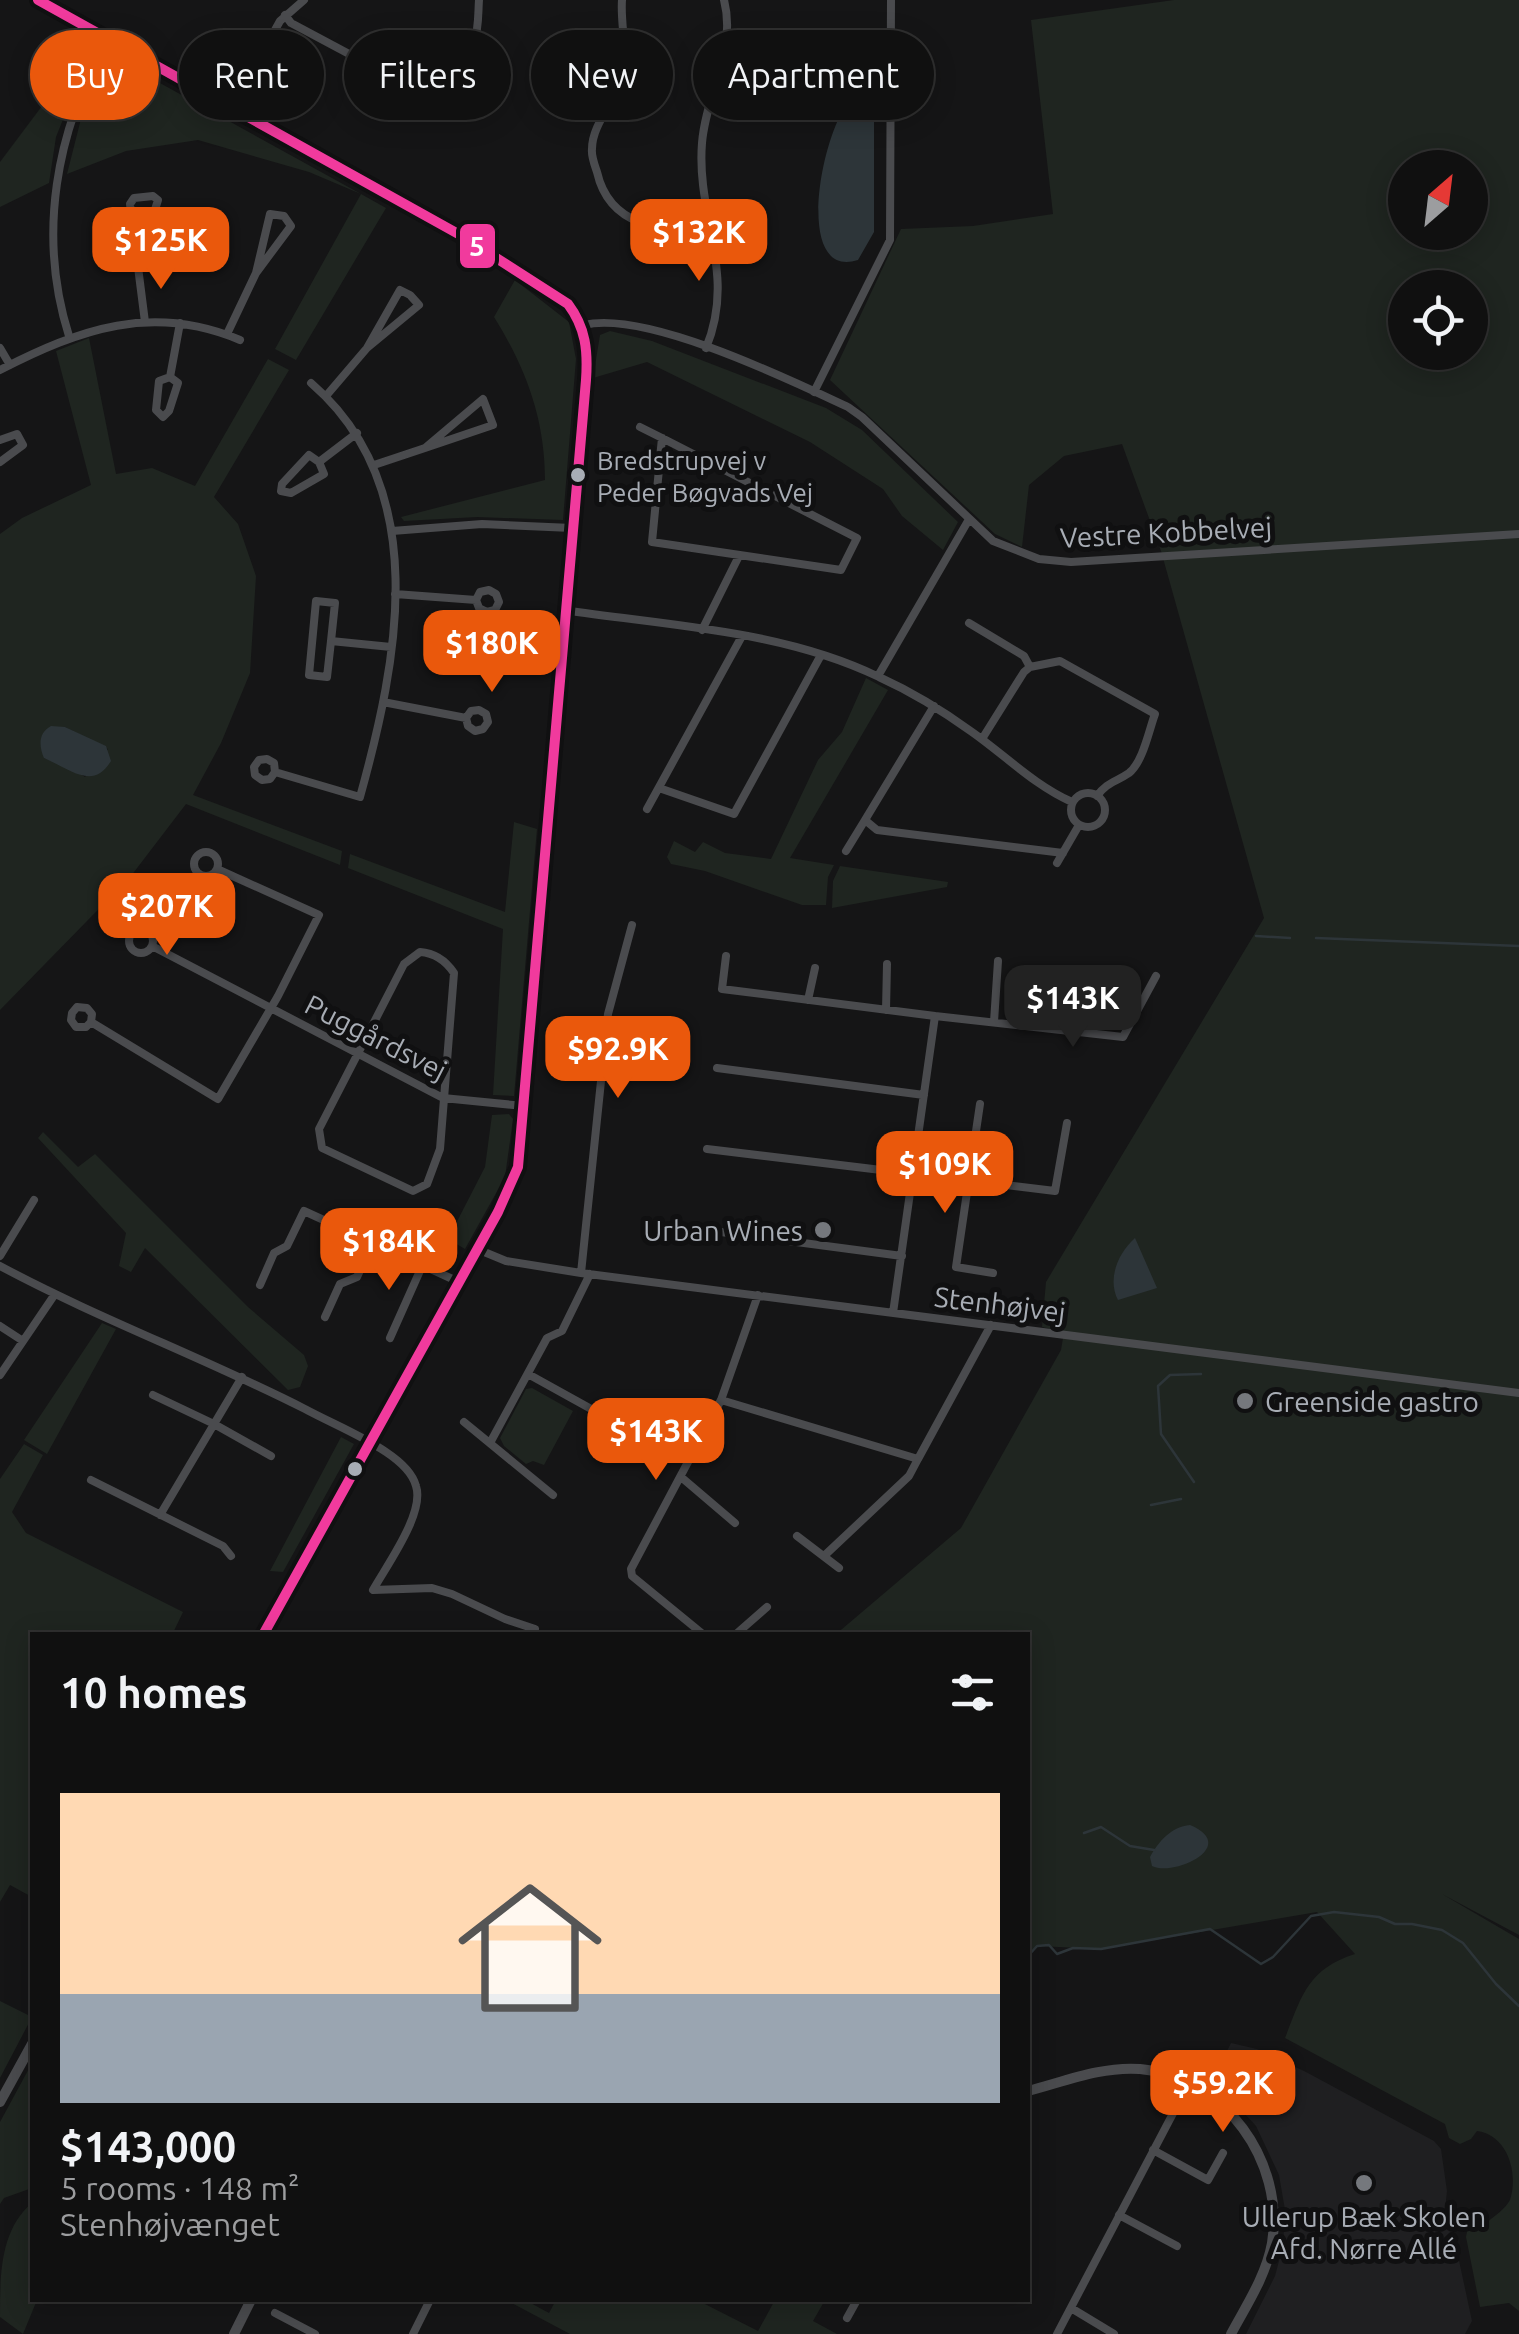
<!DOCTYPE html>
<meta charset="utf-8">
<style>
:root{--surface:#101010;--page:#191919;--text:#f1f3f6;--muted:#9c9d9f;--line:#303030;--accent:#ea580c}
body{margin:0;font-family:Ubuntu,sans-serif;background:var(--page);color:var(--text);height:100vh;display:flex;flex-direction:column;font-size:38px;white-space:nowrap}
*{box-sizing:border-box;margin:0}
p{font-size:32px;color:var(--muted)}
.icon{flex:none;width:55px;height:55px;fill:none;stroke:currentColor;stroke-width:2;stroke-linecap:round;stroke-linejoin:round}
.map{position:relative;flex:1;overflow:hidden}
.drawer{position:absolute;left:30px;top:1632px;width:1000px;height:670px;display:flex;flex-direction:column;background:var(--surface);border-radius:0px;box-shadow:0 5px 25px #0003,0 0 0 2px var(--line)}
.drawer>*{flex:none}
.banner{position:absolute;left:30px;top:30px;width:1000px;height:90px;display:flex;gap:20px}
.needle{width:65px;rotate:28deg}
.fabs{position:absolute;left:1388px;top:150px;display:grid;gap:20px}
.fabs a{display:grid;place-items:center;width:100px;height:100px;border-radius:50%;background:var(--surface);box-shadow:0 5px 25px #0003,0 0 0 2px var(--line);font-size:50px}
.price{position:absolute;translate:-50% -85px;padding:0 22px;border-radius:20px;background:var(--accent);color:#fff;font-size:32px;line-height:65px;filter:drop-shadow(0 2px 5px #0008)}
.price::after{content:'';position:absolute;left:50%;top:60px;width:30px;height:22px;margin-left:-15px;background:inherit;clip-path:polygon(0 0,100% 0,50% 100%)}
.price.current{background:#222;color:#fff}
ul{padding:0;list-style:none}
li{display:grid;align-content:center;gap:20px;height:530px;padding:0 30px}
li span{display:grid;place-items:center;height:310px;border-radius:0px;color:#555}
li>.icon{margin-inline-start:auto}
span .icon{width:180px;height:180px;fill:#fffc;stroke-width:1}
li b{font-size:42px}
h2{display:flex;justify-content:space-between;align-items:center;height:120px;padding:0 30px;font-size:42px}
.tag{padding:0 35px;border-radius:45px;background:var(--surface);box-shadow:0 5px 25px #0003,0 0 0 2px var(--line);font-size:35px;line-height:90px}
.tag.current{background:var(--accent);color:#fff}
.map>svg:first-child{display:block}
</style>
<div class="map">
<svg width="1519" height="2334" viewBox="0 0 1519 2334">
<rect width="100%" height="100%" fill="#151516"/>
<!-- built -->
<path fill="#1f1f21" d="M 1231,2043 L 1257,2049 L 1306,2072 L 1434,2141 L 1441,2149 L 1447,2191 L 1446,2200 L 1472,2321 L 1465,2334 L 1246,2334 L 1275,2276 L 1283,2246 L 1285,2210 L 1279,2175 L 1256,2126 L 1231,2099 L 1209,2087 Z"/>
<!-- green -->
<path fill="#1f2520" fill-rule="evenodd" d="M 1174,0 L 1519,0 L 1519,1935 L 1442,1894 L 1519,1939 L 1519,2311 L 1509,2303 L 1480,2307 L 1466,2237 L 1469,2222 L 1487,2222 C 1495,2216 1505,2209 1510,2200 C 1519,2172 1507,2135 1477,2131 L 1471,2139 L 1460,2144 L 1449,2138 L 1445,2124 L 1285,2038 C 1302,1995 1308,1969 1355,1954 L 1317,1912 L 1101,1949 L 1037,1946 L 1028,1956 L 1028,1635 L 835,1635 L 961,1528 L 1061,1350 L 1064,1332 L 1042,1327 L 1046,1282 L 1264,918 L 1161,551 L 1122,444 L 1064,456 L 1029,485 L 1022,547 L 995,534 L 830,380 L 901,229 L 973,226 L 1053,214 L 1031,20 ZM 1405,168 L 1470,168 L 1470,232 L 1405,232 ZM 1405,288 L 1470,288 L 1470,352 L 1405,352 Z
M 81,54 L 86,62 L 56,137 L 49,183 L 0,207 L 0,162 Z
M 120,61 L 361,194 L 386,208 L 296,360 L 275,349 L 361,194 L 309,172 L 198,140 L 126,151 L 67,174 L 85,103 L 102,66 Z
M 515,280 L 569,322 L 576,359 L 563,520 L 477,517 L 404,521 L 401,517 L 545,480 C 545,419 526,368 494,317 Z
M 610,331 L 652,341 L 826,408 L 862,430 L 958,522 L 943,550 L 902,516 L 883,489 L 810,442 L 647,362 L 593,378 L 600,335 Z
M 89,338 L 116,474 L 152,468 L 195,486 L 268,359 L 289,370 L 214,497 L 238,524 L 256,576 L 250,673 L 221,743 L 193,795 L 342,851 L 340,865 L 186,804 L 131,876 L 0,1010 L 0,534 L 22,518 L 91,485 L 56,351 ZM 65,727 L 108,749 L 85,777 L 72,768 L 44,758 Z
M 866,678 L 888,690 L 790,858 L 834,865 L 828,877 L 826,905 L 802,905 L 705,871 L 671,864 L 667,857 L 674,841 L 695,852 L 703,842 L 725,853 L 771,859 L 818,760 L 842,732 Z
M 514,822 L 537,829 L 514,1096 L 493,1095 L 503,929 L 348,868 L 350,854 L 505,912 Z
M 840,866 L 948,882 L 947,887 L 832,908 L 833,881 Z
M 509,1114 L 513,1119 L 505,1177 L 465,1249 L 448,1239 L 485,1167 L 492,1115 Z
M 43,1132 L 78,1167 L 95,1154 L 248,1307 L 304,1355 L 308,1366 L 300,1387 L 288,1390 L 145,1248 L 131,1272 L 119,1266 L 126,1233 L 38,1138 Z
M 102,1323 L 116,1329 L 47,1454 L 24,1440 Z
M 532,1388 L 573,1411 L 544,1465 L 533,1461 L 526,1464 L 504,1446 L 500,1438 L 526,1389 Z
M 341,1437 L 354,1444 L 283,1572 L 270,1571 Z
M 24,1444 L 43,1455 L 12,1512 L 26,1533 L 183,1612 L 172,1635 L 32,1635 L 32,1897 L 10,1885 L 0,1902 L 0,1479 Z
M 0,2001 L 32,2017 L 0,2078 Z
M 32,2063 L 32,2188 L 4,2198 L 0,2204 L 0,2122 Z
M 32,2203 L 32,2300 L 37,2300 L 23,2334 L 0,2317 C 0,2275 0,2230 32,2203 Z
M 506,2300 L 525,2300 L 549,2313 L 556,2300 L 697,2300 L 758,2331 L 775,2300 L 825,2300 L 813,2321 L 837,2334 L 570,2334 Z"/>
<!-- water -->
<path fill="#2d3539" d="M 855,97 L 874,106 L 874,232 L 858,260 C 789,282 825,113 855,97 Z
M 51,726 L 65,727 L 106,746 L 111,761 C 93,791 70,769 44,758 C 39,746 38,733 51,726 Z
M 1135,1238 L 1157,1288 L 1118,1300 C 1107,1279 1118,1253 1135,1238 Z
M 1190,1825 C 1240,1846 1174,1877 1152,1866 L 1150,1857 C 1159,1841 1171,1827 1190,1825 Z"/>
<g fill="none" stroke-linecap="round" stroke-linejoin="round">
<!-- stream -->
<path stroke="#2d3539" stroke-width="2.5" d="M 1256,936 L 1290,938
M 1316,938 L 1519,946
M 1194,1482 L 1161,1434 L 1158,1386 L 1170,1375 L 1201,1374
M 1151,1505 L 1181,1499
M 1084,1833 L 1101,1827 L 1130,1846 L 1154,1850
M 1028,1956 L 1037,1946 L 1049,1945 L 1057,1954 L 1073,1948 L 1101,1949 L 1210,1929 L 1261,1964 L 1273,1957 L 1311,1916 L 1334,1912 L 1379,1917 L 1395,1924 L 1412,1924 L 1442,1930 L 1463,1943 L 1496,1984 L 1519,2006"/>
<!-- minor -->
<path stroke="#4a4b4e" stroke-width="8" d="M 622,0 C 620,26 629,53 622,78 C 616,102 592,123 592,149 C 591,156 595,166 597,172 C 609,225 663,237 709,221
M 285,15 L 291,23 L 411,87 C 436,91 465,63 474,41 C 479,29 478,13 479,0
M 231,109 L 280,21 L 304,0
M 139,261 L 158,200 L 153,196 L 134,198 L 130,204 L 145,322
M 584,325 C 646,310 788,379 848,407 L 862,417 L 993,541 L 1039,559 L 1071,562 L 1519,534
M 227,334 L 256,273 L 291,226 L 284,216 L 270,214 L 256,273
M 69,336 C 37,235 56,131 107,40
M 0,348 L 10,365
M 706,348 C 737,273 696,217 702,143 C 706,93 737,50 724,0
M 0,370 C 80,329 152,303 240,340
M 170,377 L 178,383 L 169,411 L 163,417 L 156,410 L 159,381 L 170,377 L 180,323
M 814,392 L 890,240 L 891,0
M 326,396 L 367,348 L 400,290 L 410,295 L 419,305 L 367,348
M 640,427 L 662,438 L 857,538 L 841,570 L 652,542 L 662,438
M 0,440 L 17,434 L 23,445 L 0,462
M 319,462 L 324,474 L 291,493 L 281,491 L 282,484 L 309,455 L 319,462 L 357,433
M 374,465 L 425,448 L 483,399 L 493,425 L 425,448
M 392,531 L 482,524 L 572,528
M 395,594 L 476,600 L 480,592 L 489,590 L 496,594 L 499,602 L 495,610 L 487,612 L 479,608 L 476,600
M 564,610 C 669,626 782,630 879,677 C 912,692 943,711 972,732 C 1006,756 1034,785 1072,802
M 969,623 L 1024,656 L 1030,667
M 702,630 L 739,556
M 331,641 L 335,603 L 316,601 L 309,675 L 327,677 L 331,641 L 391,647
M 878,676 L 968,521
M 383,702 L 466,718 L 471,711 L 479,710 L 486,714 L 488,722 L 483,729 L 475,731 L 468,726 L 466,718
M 934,706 L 865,820 L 877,830 L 1063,853
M 982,739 L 1024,672 L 1030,667 L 1060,661 L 1155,714 C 1149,730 1143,762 1129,773 C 1116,782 1107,782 1097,796
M 275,772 L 270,779 L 262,780 L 255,775 L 254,767 L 259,760 L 267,759 L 274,763 L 275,772 L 360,797 C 398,660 433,488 311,383
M 659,788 L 734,814 L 821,655
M1071 810a17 17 0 1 1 34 0a17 17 0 1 1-34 0Z
M 647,809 L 742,636
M 846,851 L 865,820
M194 864a12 12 0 1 1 24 0a12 12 0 1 1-24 0Z
M 1057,863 L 1079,825
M129 941a12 12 0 1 1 24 0a12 12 0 1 1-24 0Z
M 152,946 L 443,1098 L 524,1106
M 420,952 C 435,953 446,961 454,973 L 440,1149 L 427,1184 L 413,1191 L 322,1148 L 319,1129 L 404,964 Z
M 726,956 L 722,989 L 935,1016 L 893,1313
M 808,1000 L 815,968
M 886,1010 L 887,964
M 935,1016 L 1123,1037 L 1156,976
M 91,1022 L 86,1027 L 76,1027 L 71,1020 L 72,1013 L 77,1007 L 87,1008 L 92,1014 L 91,1022 L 218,1099 L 278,996 L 319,915 L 217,869
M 994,1022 L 998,961
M 1061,1030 L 1067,970
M 717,1068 L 924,1095
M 980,1104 L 956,1267 L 993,1273
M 707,1149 L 1055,1191 L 1067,1123
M 713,1231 L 902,1256
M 477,1249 L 506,1261 L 581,1273 L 1519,1393
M 0,1256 L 34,1200
M 0,1266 C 99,1319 205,1358 305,1409 C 331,1423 361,1435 386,1452 C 398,1460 412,1471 416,1486 C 425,1513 387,1565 373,1590 L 432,1588 L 452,1594 L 505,1619 L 535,1629
M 581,1273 L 608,1014 L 632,925
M 260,1285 L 274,1253 L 287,1246 L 304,1211 L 459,1282
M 325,1317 L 340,1284 L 357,1277 L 373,1242
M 0,1326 L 23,1341
M 390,1338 L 423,1264
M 528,1374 L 593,1410
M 0,1375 L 55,1294
M 153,1395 L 214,1424 L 271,1456
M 721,1400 L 918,1459 L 991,1325
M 464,1422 L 553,1495
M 490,1443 L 547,1338 L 562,1331 L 590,1274
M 681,1477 L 735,1523
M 91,1480 L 223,1546 L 231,1556
M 160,1515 L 242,1377
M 797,1536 L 839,1568
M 824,1556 L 909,1476 L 918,1459
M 704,1635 L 632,1576 L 631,1569 L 721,1400 L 758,1295
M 735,1635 L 767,1607
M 1153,2150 L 1208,2180 L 1223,2153
M 1119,2215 L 1177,2246
M 1071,2308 L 1114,2334
M 275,2313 L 315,2334
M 847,2318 L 857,2300
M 413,2334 L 430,2300
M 1057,2334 L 1189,2083"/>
<!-- tertiary -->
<path stroke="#4a4b4e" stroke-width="10" d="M 38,0 L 462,236 L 568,304 C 596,333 586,371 583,408 L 518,1167 L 498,1212 L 263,1635
M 1028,2091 C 1063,2082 1102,2066 1140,2069 C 1225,2076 1285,2162 1272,2243 C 1266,2276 1246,2306 1231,2334
M 0,2102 L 32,2044
M 234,2334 L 251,2300"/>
<!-- bus-1 casing -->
<g stroke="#101011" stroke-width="18">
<path id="bus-1" d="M 38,0 L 462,236 L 568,304 C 586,328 588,351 586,380 L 518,1167 L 498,1212 L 263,1635"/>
</g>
<!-- bus-1 -->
<use href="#bus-1" stroke="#f13a9d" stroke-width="10"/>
</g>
<!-- markers -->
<g fill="#a8adb5" stroke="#101011" stroke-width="4">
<circle cx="578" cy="475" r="9"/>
<circle cx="355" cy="1469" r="9"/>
</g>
<g fill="#75787d" stroke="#101011" stroke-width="4">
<circle cx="823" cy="1230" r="10"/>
<circle cx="1245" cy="1401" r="10"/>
<circle cx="1364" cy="2183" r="10"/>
</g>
<g text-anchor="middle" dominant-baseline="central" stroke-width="10" stroke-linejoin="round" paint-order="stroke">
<!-- bus labels -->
<g font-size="26" fill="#a8adb5" stroke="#101011" text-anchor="start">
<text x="597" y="460">Bredstrupvej v<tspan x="597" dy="32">Peder Bøgvads Vej</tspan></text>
</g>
<!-- street labels -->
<g font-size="28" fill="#a8adb5" stroke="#101011">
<text transform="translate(1166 532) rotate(-3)">Vestre Kobbelvej</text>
<text transform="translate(376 1037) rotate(27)">Puggårdsvej</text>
<text transform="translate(1000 1304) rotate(7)">Stenhøjvej</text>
</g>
<!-- poi labels -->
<g font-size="28" fill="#a8adb5" stroke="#101011" text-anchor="end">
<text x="803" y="1230">Urban Wines</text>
<text x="1265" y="1401" text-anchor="start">Greenside gastro</text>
<text x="1364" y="2216" text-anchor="middle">Ullerup Bæk Skolen<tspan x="1364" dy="32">Afd. Nørre Allé</tspan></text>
</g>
</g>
<rect stroke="#101011" stroke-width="4" x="458" y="222" width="39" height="48" rx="10" fill="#f13a9d"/>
<g font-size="28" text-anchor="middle" font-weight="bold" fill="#fff">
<text x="477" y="256">5</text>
</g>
</svg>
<div class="fabs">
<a><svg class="needle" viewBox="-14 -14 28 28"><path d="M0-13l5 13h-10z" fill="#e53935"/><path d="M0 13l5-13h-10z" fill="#9c9d9f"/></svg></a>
<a><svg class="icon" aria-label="locate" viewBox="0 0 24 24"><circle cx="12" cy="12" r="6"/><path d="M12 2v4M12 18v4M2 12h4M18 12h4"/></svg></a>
</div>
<b class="price" style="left:699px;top:284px">$132K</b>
<b class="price" style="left:161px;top:292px">$125K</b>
<b class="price" style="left:492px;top:695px">$180K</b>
<b class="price" style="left:167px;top:958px">$207K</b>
<b class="price current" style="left:1073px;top:1050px">$143K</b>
<b class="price" style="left:618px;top:1101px">$92.9K</b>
<b class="price" style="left:945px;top:1216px">$109K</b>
<b class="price" style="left:389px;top:1293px">$184K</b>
<b class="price" style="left:656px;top:1483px">$143K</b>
<b class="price" style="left:1223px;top:2135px">$59.2K</b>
<div class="banner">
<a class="tag current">Buy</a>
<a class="tag">Rent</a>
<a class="tag">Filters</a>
<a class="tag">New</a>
<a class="tag">Apartment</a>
</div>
<section class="drawer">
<h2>10 homes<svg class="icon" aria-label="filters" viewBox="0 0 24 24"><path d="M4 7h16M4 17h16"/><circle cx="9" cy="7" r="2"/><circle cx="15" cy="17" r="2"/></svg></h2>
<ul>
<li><span style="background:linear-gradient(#ffd9b3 65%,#9aa5b1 0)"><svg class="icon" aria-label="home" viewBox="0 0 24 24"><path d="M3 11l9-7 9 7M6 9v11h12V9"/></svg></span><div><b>$143,000</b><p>5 rooms · 148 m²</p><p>Stenhøjvænget</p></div></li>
</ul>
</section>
</div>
